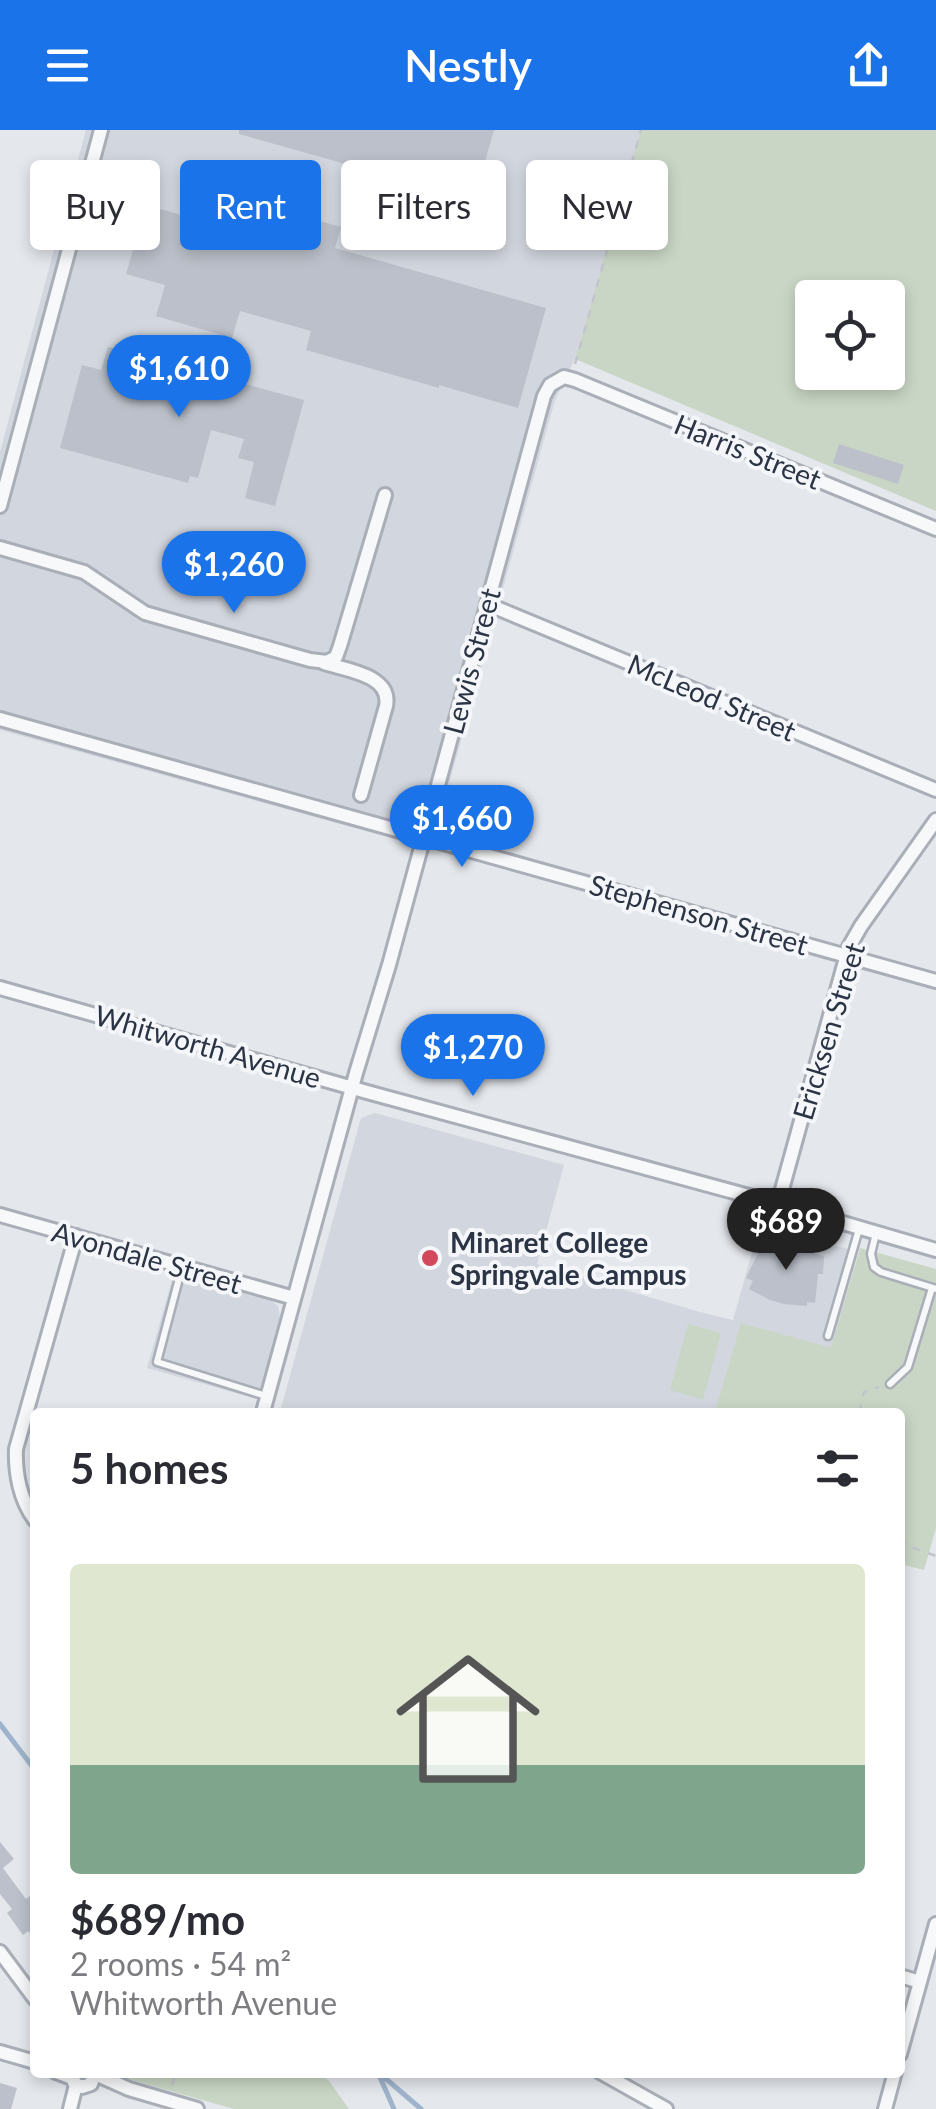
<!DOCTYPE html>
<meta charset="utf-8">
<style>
:root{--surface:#fff;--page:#f7f7f7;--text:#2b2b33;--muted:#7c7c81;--accent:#1a73e8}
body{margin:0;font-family:Lato,sans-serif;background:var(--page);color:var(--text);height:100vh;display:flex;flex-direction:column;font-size:38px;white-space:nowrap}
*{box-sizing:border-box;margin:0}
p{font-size:32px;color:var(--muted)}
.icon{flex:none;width:55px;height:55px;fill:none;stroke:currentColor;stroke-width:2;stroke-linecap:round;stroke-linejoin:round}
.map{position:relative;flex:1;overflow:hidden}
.side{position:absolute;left:30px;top:1278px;width:875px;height:670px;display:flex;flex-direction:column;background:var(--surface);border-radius:10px;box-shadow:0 5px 15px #0003}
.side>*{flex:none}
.banner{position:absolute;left:30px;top:30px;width:878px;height:90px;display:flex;gap:20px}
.controls{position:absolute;left:795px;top:150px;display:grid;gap:20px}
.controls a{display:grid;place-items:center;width:110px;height:110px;border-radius:10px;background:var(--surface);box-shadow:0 5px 15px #0003;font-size:50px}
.price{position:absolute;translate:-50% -85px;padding:0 22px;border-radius:35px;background:var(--accent);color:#fff;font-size:32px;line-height:65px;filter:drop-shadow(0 2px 5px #0008)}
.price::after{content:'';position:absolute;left:50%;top:60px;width:30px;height:22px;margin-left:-15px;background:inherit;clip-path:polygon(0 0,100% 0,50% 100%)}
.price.on{background:#222;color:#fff}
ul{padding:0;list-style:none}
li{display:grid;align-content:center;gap:20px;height:530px;padding:0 40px}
li span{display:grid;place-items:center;height:310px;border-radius:10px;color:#555}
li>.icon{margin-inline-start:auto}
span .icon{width:180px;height:180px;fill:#fffc;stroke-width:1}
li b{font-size:42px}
h2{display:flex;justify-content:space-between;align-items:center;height:120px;padding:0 40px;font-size:42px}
.pill{padding:0 35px;border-radius:10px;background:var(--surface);box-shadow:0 5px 15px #0003;font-size:35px;line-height:90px}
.pill.on{background:var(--accent);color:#fff}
header{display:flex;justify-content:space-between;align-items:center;height:130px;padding:0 40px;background:var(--accent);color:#fff;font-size:45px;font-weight:600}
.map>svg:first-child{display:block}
</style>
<header><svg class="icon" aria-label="menu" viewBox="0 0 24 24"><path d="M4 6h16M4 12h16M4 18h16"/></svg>Nestly<svg class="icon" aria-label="share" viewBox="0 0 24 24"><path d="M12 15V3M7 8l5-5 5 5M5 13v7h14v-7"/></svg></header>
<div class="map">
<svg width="936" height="1979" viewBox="0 0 936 1979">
<rect width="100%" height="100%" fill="#e4e7ec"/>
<!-- built -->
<path fill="#d2d6de" d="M 86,0 L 642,0 L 575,228 L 555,270 L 431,719 L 0,600 L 0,322 Z
M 375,983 L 564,1035 L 537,1134 L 700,1182 L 733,1190 L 760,1094 L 858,1122 L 832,1218 L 842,1282 L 280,1282 L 361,988 Z
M 174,1143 L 268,1169 L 278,1176 L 280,1187 L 257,1269 L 147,1238 Z"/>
<!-- green -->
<path fill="#c9d6c5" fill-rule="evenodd" d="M 641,0 L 936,0 L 936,381 L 575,229 ZM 812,168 L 888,168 L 888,242 L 812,242 Z
M 860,1118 L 936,1139 L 936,1398 L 924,1440 L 900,1434 L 900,1282 L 715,1282 L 741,1193 L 831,1218 Z
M 688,1194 L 721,1203 L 703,1270 L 670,1260 Z
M 107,1943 L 319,1943 L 329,1951 L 349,1979 L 234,1979 Z"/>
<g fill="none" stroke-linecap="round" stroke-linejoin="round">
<!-- stream -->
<path stroke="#9fb4cc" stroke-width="5" d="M 0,1594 L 35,1640
M 378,1942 L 421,1979
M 379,1945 L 394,1979"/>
</g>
<!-- building -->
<path fill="#bbc0ca" d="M 239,0 L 494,0 L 474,70 L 239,4 Z
M 194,55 L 341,97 L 335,118 L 546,178 L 518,278 L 439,255 L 439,258 L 306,220 L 311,201 L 240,181 L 232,208 L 156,186 L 165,155 L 126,144 L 146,75 L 185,86 Z
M 108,217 L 304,270 L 275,376 L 245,368 L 254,332 L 238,328 L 244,309 L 211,300 L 198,348 L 190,346 L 188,353 L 60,318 L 82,235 L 101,240 Z
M 839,314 L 904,335 L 898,354 L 833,333 Z
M 760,1108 L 803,1117 L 802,1120 L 824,1126 L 823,1144 L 818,1144 L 815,1173 L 807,1172 L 807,1176 L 784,1174 L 770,1170 L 749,1159 L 753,1151 L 746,1148 L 759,1121 L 755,1119 Z
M 0,1712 L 14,1729 L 3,1738 L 26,1769 L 35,1762 L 35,1809 L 28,1801 L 23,1805 L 7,1783 L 12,1779 L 0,1764 Z
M 0,1953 L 17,1958 L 11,1979 L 0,1979 Z"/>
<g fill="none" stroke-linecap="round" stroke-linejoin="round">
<!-- lane casing -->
<g stroke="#a9aeb7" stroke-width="11">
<path id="lane" d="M 876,1103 L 871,1124 L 874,1137 L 881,1142 L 936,1159
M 182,1137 L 157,1232 L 266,1266
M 828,1206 L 859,1099
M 890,1254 L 908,1237 L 932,1158"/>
</g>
<!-- street casing -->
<g stroke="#a9aeb7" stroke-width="18">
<path id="street" d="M 0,376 L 101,0
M 0,418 L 84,442 L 145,483 L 310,530 L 327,532 L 336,527 L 340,516 L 385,365
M 487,474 L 936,660
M 324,533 C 346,540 392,545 386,576 L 361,665
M 0,589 L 936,851
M 0,858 L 367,962 L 778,1074 L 936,1120
M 778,1074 L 849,817 L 861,796 L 936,690
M 0,1085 L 294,1168
M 263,1282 L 356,943 L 389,835 L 544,266 L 550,255 L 564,247 L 575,250 L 936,399
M 35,1390 C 20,1370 15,1343 16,1319 L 76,1106
M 0,1822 L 35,1869
M 900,1846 L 920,1852
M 0,1922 L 35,1932
M 900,1924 L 936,1794
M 56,1942 L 72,1948
M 73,1942 L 74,1953 L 82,1957 L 91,1954 L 93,1948 L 93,1943 L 129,1959 L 197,1979
M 600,1942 L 666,1979
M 70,1979 L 76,1955
M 885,1979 L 895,1942"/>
</g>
<!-- path -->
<path stroke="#c2c5cb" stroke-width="2.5" stroke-dasharray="8 8" stroke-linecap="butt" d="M 575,234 L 641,0
M 859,1282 L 864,1262 L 879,1257
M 900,1408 L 912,1417 L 936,1426
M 172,1955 L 176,1942"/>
<!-- lane -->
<use href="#lane" stroke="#f7f8fa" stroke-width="6"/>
<!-- street -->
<use href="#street" stroke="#f7f8fa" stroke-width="12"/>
</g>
<!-- markers -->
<circle fill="#d1495b" stroke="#f4f6f9" stroke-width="4" cx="430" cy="1128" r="10"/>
<g text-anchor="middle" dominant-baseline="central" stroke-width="8" stroke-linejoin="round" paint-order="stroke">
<!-- street labels -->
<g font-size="28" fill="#2b3445" stroke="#f4f6f9">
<text transform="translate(748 321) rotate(22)">Harris Street</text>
<text transform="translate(471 531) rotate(-75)">Lewis Street</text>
<text transform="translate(712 567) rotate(23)">McLeod Street</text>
<text transform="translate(699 784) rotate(16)">Stephenson Street</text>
<text transform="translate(828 901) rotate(-73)">Ericksen Street</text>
<text transform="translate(208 916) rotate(16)">Whitworth Avenue</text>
<text transform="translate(147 1127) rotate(16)">Avondale Street</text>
</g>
<!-- poi labels -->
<g font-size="28" font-weight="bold" fill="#2b3445" stroke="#f4f6f9" text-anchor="start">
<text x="450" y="1112">Minaret College<tspan x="450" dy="32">Springvale Campus</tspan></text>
</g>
</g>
</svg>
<div class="controls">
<a><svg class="icon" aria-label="locate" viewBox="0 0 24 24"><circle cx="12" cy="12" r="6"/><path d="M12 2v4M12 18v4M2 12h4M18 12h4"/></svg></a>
</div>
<b class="price" style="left:179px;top:290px">$1,610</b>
<b class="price" style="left:234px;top:486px">$1,260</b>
<b class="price" style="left:462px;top:740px">$1,660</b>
<b class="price" style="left:473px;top:969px">$1,270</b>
<b class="price on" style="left:786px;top:1143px">$689</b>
<div class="banner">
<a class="pill">Buy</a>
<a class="pill on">Rent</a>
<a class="pill">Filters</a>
<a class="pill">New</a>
</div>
<section class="side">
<h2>5 homes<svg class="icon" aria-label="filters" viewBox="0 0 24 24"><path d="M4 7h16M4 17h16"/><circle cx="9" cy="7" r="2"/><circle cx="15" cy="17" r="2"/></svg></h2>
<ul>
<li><span style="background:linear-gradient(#dfe7d0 65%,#7fa58c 0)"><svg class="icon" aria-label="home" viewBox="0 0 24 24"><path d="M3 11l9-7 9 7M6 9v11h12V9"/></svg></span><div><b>$689/mo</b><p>2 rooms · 54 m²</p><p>Whitworth Avenue</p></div></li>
</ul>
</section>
</div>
